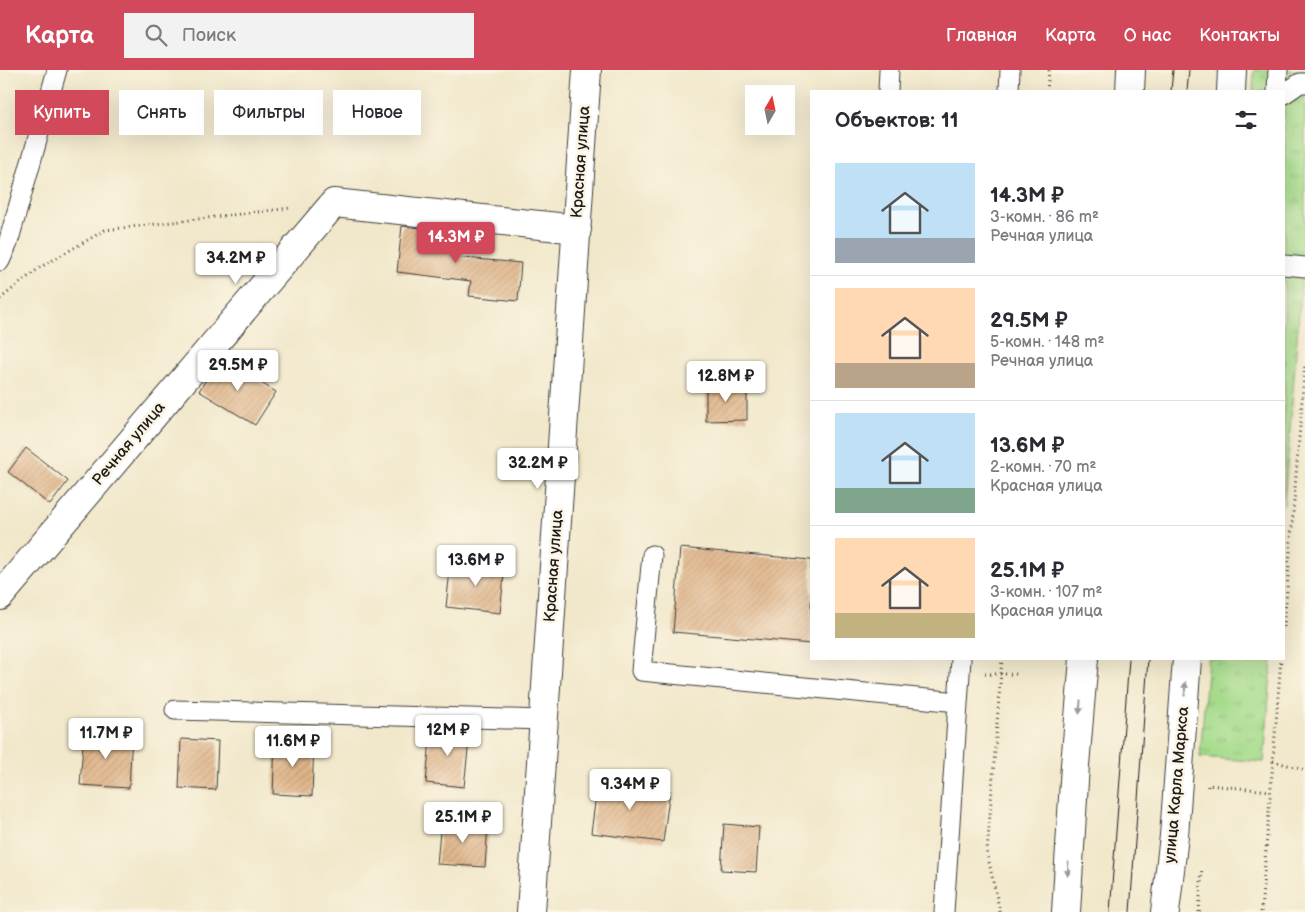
<!DOCTYPE html>
<html lang="ru">
<meta charset="utf-8">
<style>
:root{--surface:#fff;--page:#f2f2f3;--text:#2b2b33;--muted:#7c7c81;--line:#e1e1e2;--accent:#d1495b}
body{margin:0;font-family:"Balsamiq Sans",sans-serif;background:var(--page);color:var(--text);height:100vh;display:flex;flex-direction:column;font-size:19px;white-space:nowrap}
*{box-sizing:border-box;margin:0}
p{font-size:16px;color:var(--muted)}
.icon{flex:none;width:28px;height:28px;fill:none;stroke:currentColor;stroke-width:2;stroke-linecap:round;stroke-linejoin:round}
.map{position:relative;flex:1;overflow:hidden}
.details{position:absolute;left:810px;top:20px;width:475px;height:570px;display:flex;flex-direction:column;background:var(--surface);border-radius:0px;box-shadow:0 5px 20px #0002}
.details>*{flex:none}
.top-card{position:absolute;left:15px;top:20px;width:475px;height:45px;display:flex;gap:10px}
.needle{width:32px;rotate:9deg}
.controls{position:absolute;left:745px;top:15px;display:grid;gap:10px}
.controls a{display:grid;place-items:center;width:50px;height:50px;border-radius:0px;background:var(--surface);box-shadow:0 5px 20px #0002;font-size:25px}
.price{position:absolute;translate:-50% -42px;padding:0 11px;border-radius:5px;background:#fff;color:#222;font-size:16px;line-height:32px;filter:drop-shadow(0 1px 2px #0008)}
.price::after{content:'';position:absolute;left:50%;top:30px;width:15px;height:11px;margin-left:-8px;background:inherit;clip-path:polygon(0 0,100% 0,50% 100%)}
.price.current{background:var(--accent);color:#fff}
ul{padding:0;list-style:none}
li{display:flex;align-items:center;gap:15px;height:125px;padding:0 25px}
li+li{border-top:1px solid var(--line)}
li span{display:grid;place-items:center;flex:none;width:140px;height:100px;border-radius:0px;color:#555}
li>.icon{margin-inline-start:auto}
span .icon{width:60px;height:60px;fill:#fffc;stroke-width:1}
li b{font-size:21px}
h2{display:flex;justify-content:space-between;align-items:center;height:60px;padding:0 25px;font-size:21px}
.chip{padding:0 18px;border-radius:0px;background:var(--surface);box-shadow:0 5px 20px #0002;font-size:18px;line-height:45px}
.chip.current{background:var(--accent);color:#fff}
header{display:flex;align-items:center;gap:30px;box-sizing:border-box;height:70px;padding:0 25px;background:var(--accent);color:#fff}
header strong{font-size:24px}
nav{display:flex;gap:28px;margin-inline-start:auto;font-size:18px}
.search{width:350px;height:45px;background:var(--page);display:flex;align-items:center;gap:12px;box-sizing:border-box;padding:0 18px;border-radius:0px;color:var(--muted);font-size:19px}
.map>svg:first-child{display:block}
</style>
<header>
<strong>Карта</strong>
<div class="search"><svg class="icon" aria-label="search" viewBox="0 0 24 24"><circle cx="10" cy="10" r="6"/><path d="M15 15l6 6"/></svg>Поиск</div>
<nav><a>Главная</a><a>Карта</a><a>О нас</a><a>Контакты</a></nav>
</header>
<div class="map">
<svg width="1305" height="842" viewBox="0 0 1305 842">
<defs>
<pattern id="grass-tufts" width="24" height="20" patternUnits="userSpaceOnUse" patternTransform="scale(1.25)"><rect width="24" height="20" fill="#a5db8b"/><path d="M3 7l-1-3M5 7V3M7 7l1-3M15 17l-1-3M17 17v-4M19 17l1-3" fill="none" stroke="#8dbb77"/></pattern>
<pattern id="building-hatch" width="6" height="6" patternUnits="userSpaceOnUse" patternTransform="scale(1.25)"><rect width="6" height="6" fill="#dfb488"/><path d="M-1 1l2-2M0 6l6-6M5 7l2-2" fill="none" stroke="#bf9a75"/></pattern>
</defs>
<rect width="100%" height="100%" fill="#fcf5e5"/>
<filter id="ink" filterUnits="userSpaceOnUse"><feTurbulence type="fractalNoise" baseFrequency=".02" numOctaves="2"/><feDisplacementMap in="SourceGraphic" scale="10" xChannelSelector="R" yChannelSelector="G"/><feConvolveMatrix kernelMatrix="1 2 1 2 8 2 1 2 1" color-interpolation-filters="sRGB"/></filter>
<filter id="wash" filterUnits="userSpaceOnUse"><feTurbulence type="fractalNoise" baseFrequency=".0096" numOctaves="4" result="noise"/><feDisplacementMap in="SourceGraphic" scale="20" xChannelSelector="R" yChannelSelector="G"/><feGaussianBlur stdDeviation="1.12" result="paint"/><feColorMatrix in="noise" values="0 0 0 0 0 0 0 0 0 0 0 0 0 0 0 0 0 1.4 0 .05"/><feComposite in="paint" operator="in"/></filter>
<g filter="url(#wash)">
<rect width="100%" height="100%" fill="#f1e8cb"/>
<!-- grass -->
<path fill="url(#grass-tufts)" stroke="#607c54" d="M 1254,0 L 1305,0 L 1305,166 L 1284,435 L 1284,21 L 1253,21 Z
M 1208,589 L 1272,589 L 1264,692 L 1200,687 Z"/>
<g id="blocks">
<!-- building -->
<path fill="url(#building-hatch)" d="M 402,156 L 456,162 L 453,187 L 521,193 L 518,231 L 469,226 L 471,211 L 397,202 Z
M 222,289 L 276,322 L 255,355 L 199,321 L 210,303 Z
M 706,315 L 747,315 L 747,350 L 706,351 Z
M 26,378 L 68,411 L 50,435 L 8,402 Z
M 680,478 L 811,490 L 811,574 L 673,562 Z
M 451,491 L 505,496 L 500,543 L 446,537 Z
M 431,658 L 470,661 L 464,717 L 426,713 Z
M 84,661 L 132,664 L 129,718 L 80,715 Z
M 181,669 L 218,671 L 216,720 L 179,718 Z
M 275,670 L 314,672 L 312,726 L 273,724 Z
M 598,710 L 670,720 L 663,772 L 591,763 Z
M 441,750 L 488,754 L 485,797 L 437,794 Z
M 724,754 L 759,757 L 756,802 L 721,800 Z"/>
</g>
</g>
<g filter="url(#ink)">
<use href="#blocks" fill-opacity="0" stroke="#3c3b36" stroke-width="1"/>
<g fill="none" stroke-linecap="round" stroke-linejoin="round">
<!-- lane casing -->
<g stroke="#3c3b36" stroke-width="21">
<path id="lane" d="M 888,21 L 889,0
M 1009,21 L 1010,0
M 1277,21 L 1278,0
M 1284,24 L 1300,13 L 1305,13
M 0,191 L 8,173 L 57,0
M 1284,195 L 1305,197
M 652,485 L 641,601 L 958,632
M 175,640 L 544,650
M 944,842 L 961,589"/>
</g>
<!-- street casing -->
<g stroke="#3c3b36" stroke-width="30">
<path id="street" d="M 0,526 L 334,133 L 577,159
M 531,842 L 587,0"/>
</g>
<!-- primary casing -->
<g stroke="#3c3b36" stroke-width="30">
<path id="primary" d="M 1130,21 L 1131,0
M 1231,21 L 1232,0
M 1066,842 L 1075,695 L 1084,589
M 1165,842 L 1174,766 L 1187,589"/>
</g>
<!-- path -->
<path stroke="#3c3b36" stroke-width="3" stroke-dasharray="1 4" stroke-linecap="butt" d="M 1047,21 L 1049,0
M 0,229 L 39,198 L 105,160 L 291,138
M 1284,557 L 1305,293
M 985,604 L 1019,604
M 1273,691 L 1305,700
M 1208,717 L 1208,715 L 1270,721
M 1000,842 L 987,783 L 1002,589
M 1199,842 L 1202,798
M 1261,842 L 1281,589"/>
<!-- lane -->
<use href="#lane" stroke="#fff" stroke-width="19"/>
<!-- street -->
<use href="#street" stroke="#fff" stroke-width="28"/>
<!-- primary -->
<use href="#primary" stroke="#fff" stroke-width="28"/>
<!-- tram -->
<path stroke="#1c1c1c" stroke-width="1" d="M 1171,21 L 1173,0
M 1187,21 L 1189,0
M 1110,842 L 1129,589
M 1130,842 L 1148,589"/>
</g>
<!-- one-way arrows -->
<defs><path id="oneway-solid" d="M-6-.8H1V-3.2L6.5 0L1 3.2V.8H-6Z" transform="scale(1.25)"/></defs>
<g fill="#999">
<use href="#oneway-solid" transform="translate(1185 619) rotate(-86)"/>
<use href="#oneway-solid" transform="translate(1080 637) rotate(95)"/>
<use href="#oneway-solid" transform="translate(1068 799) rotate(94)"/>
</g>
</g>
<g text-anchor="middle" dominant-baseline="central" stroke-width="5" stroke-linejoin="round" paint-order="stroke">
<!-- street labels -->
<g font-size="16" fill="#1c1c1c" stroke="#fcf5e5">
<text transform="translate(581 92) rotate(-86)">Красная улица</text>
<text transform="translate(129 374) rotate(-50)">Речная улица</text>
<text transform="translate(554 496) rotate(-86)">Красная улица</text>
<text transform="translate(1177 715) rotate(-85)">улица Карла Маркса</text>
</g>
</g>
</svg>
<div class="controls">
<a><svg class="needle" viewBox="-14 -14 28 28"><path d="M0-13l5 13h-10z" fill="#e53935"/><path d="M0 13l5-13h-10z" fill="#7c7c81"/></svg></a>
</div>
<b class="price current" style="left:456px;top:194px">14.3M ₽</b>
<b class="price" style="left:236px;top:215px">34.2M ₽</b>
<b class="price" style="left:238px;top:322px">29.5M ₽</b>
<b class="price" style="left:726px;top:333px">12.8M ₽</b>
<b class="price" style="left:538px;top:420px">32.2M ₽</b>
<b class="price" style="left:476px;top:517px">13.6M ₽</b>
<b class="price" style="left:448px;top:687px">12M ₽</b>
<b class="price" style="left:106px;top:690px">11.7M ₽</b>
<b class="price" style="left:293px;top:698px">11.6M ₽</b>
<b class="price" style="left:630px;top:741px">9.34M ₽</b>
<b class="price" style="left:463px;top:774px">25.1M ₽</b>
<div class="top-card">
<a class="chip current">Купить</a>
<a class="chip">Снять</a>
<a class="chip">Фильтры</a>
<a class="chip">Новое</a>
</div>
<section class="details">
<h2>Объектов: 11<svg class="icon" aria-label="filters" viewBox="0 0 24 24"><path d="M4 7h16M4 17h16"/><circle cx="9" cy="7" r="2"/><circle cx="15" cy="17" r="2"/></svg></h2>
<ul>
<li><span style="background:linear-gradient(#bfe0f5 75%,#9aa5b1 0)"><svg class="icon" aria-label="home" viewBox="0 0 24 24"><path d="M3 11l9-7 9 7M6 9v11h12V9"/></svg></span><div><b>14.3M ₽</b><p>3-комн. · 86 m²</p><p>Речная улица</p></div></li>
<li><span style="background:linear-gradient(#ffd9b3 75%,#b9a48a 0)"><svg class="icon" aria-label="home" viewBox="0 0 24 24"><path d="M3 11l9-7 9 7M6 9v11h12V9"/></svg></span><div><b>29.5M ₽</b><p>5-комн. · 148 m²</p><p>Речная улица</p></div></li>
<li><span style="background:linear-gradient(#bfe0f5 75%,#7fa58c 0)"><svg class="icon" aria-label="home" viewBox="0 0 24 24"><path d="M3 11l9-7 9 7M6 9v11h12V9"/></svg></span><div><b>13.6M ₽</b><p>2-комн. · 70 m²</p><p>Красная улица</p></div></li>
<li><span style="background:linear-gradient(#ffd9b3 75%,#c2b280 0)"><svg class="icon" aria-label="home" viewBox="0 0 24 24"><path d="M3 11l9-7 9 7M6 9v11h12V9"/></svg></span><div><b>25.1M ₽</b><p>3-комн. · 107 m²</p><p>Красная улица</p></div></li>
</ul>
</section>
</div>
